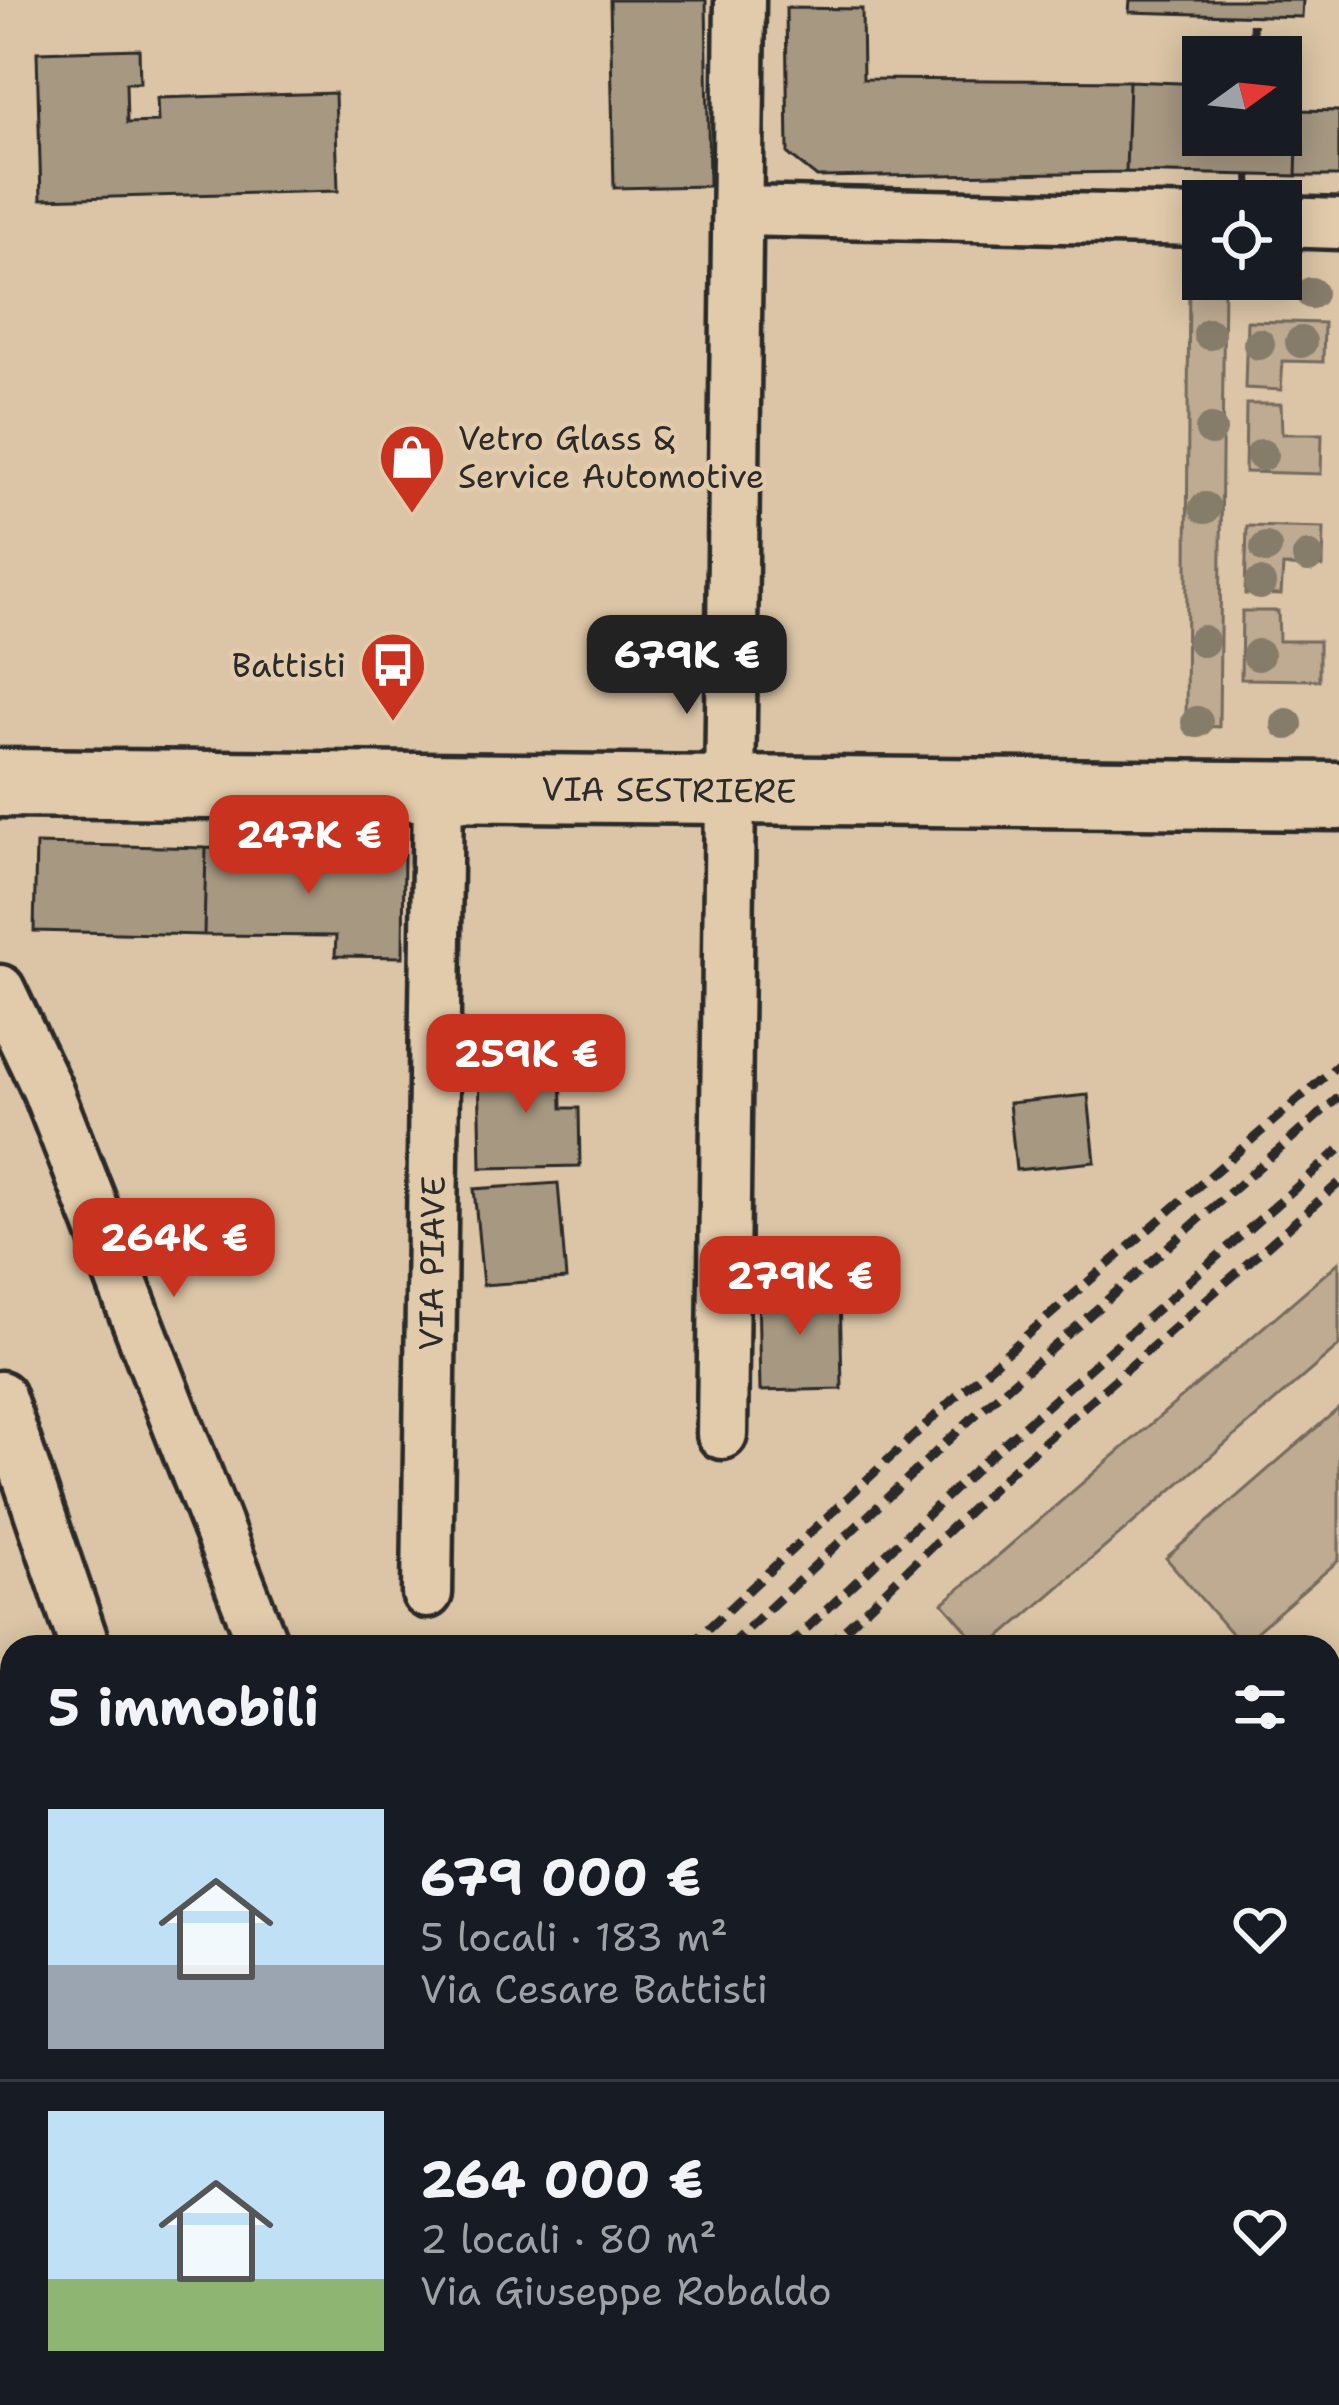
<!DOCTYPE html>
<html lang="it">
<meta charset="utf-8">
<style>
:root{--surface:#171b24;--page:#20242c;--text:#f1f3f6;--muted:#9ea1a6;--line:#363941;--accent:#c8321e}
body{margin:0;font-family:"Shantell Sans",sans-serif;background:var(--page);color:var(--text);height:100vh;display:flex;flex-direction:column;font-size:45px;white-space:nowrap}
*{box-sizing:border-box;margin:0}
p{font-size:39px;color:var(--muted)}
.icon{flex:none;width:66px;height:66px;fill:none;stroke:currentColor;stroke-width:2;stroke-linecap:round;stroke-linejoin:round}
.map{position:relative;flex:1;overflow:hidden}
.drawer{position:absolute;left:0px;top:1635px;width:1341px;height:771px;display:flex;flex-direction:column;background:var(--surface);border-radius:36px 36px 0 0;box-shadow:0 6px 30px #0003}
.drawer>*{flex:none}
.needle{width:78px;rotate:75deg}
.buttons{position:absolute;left:1182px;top:36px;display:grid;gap:24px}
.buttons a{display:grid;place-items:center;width:120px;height:120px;border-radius:0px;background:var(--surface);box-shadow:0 6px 30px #0003;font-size:60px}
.price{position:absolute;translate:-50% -102px;padding:0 27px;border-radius:24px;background:var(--accent);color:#fff;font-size:39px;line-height:78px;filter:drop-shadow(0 3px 6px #0008)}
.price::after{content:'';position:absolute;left:50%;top:72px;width:36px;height:27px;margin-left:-18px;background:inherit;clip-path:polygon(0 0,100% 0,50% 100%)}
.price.current{background:#222;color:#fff}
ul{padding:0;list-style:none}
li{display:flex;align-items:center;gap:36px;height:300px;padding:0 48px}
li+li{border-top:3px solid var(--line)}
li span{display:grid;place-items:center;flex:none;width:336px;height:240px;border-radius:0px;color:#555}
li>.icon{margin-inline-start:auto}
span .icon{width:144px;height:144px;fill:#fffc;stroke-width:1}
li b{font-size:51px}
h2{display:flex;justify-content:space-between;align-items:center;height:144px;padding:0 48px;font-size:51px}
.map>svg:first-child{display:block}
</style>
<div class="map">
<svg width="1339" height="2405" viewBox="0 0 1339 2405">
<rect width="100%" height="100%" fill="#dbc5a6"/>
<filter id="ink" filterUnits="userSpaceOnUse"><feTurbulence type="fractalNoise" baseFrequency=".00833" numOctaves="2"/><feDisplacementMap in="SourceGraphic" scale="24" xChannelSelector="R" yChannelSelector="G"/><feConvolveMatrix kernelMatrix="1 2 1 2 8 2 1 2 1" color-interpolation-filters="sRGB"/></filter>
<g filter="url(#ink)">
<!-- green -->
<path fill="#beab92" stroke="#746b5e" stroke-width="3" d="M 1189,265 L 1203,266 L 1203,279 L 1224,279 L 1219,727 L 1186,725 Z
M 1247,321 L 1324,323 L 1323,362 L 1283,361 L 1281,390 L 1245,388 Z
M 1246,404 L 1281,404 L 1282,434 L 1322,434 L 1321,474 L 1245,472 Z
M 1247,526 L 1324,528 L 1323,567 L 1283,566 L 1281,595 L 1245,594 Z
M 1242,611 L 1278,611 L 1279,641 L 1319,641 L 1319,680 L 1241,679 Z
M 1339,1262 L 1339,1346 L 989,1647 L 981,1647 L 943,1603 Z
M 1339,1408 L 1339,1560 L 1241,1645 L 1166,1558 Z"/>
<!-- building -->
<path fill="#a69881" stroke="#2b2b2b" stroke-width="3" d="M 610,0 L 706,0 L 709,186 L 614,188 Z
M 1130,0 L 1303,0 L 1302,17 L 1129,12 Z
M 786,8 L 862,9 L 863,79 L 1129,81 L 1126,172 L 817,177 L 788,154 Z
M 139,49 L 140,83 L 126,83 L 127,123 L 158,122 L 157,98 L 335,93 L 338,191 L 41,199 L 37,52 Z
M 1129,81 L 1203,84 L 1203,135 L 1281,135 L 1281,86 L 1299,87 L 1296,176 L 1126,172 Z
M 1298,110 L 1339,111 L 1339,176 L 1296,176 Z
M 36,844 L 206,848 L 204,935 L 34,931 Z
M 206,848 L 404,851 L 403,957 L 335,956 L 336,936 L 204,935 Z
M 561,1060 L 562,1108 L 579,1108 L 580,1166 L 481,1168 L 479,1062 Z
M 1088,1095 L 1095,1162 L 1016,1170 L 1009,1103 Z
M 558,1183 L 566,1279 L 483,1285 L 474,1189 Z
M 840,1286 L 842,1389 L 760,1391 L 758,1287 Z
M 12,1676 L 12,1735 L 0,1738 L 0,1680 Z
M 1339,1688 L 1339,1931 L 1329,1920 L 1329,1697 Z
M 12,1768 L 12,1841 L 8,1842 L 0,1818 L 0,1772 Z
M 1339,2201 L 1339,2272 L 1329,2275 L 1329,2204 Z
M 375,2394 L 657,2394 L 668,2405 L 363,2405 Z"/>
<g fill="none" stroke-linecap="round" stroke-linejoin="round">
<!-- street casing -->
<g stroke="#2b2b2b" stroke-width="57">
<g id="street">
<path d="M 740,211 L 1203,221"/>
<path d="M 1281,222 L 1339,224"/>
<path d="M 0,990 L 47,1089 L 264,1647"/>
<path d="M 0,1396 L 85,1647"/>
<path d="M 722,1434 L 740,0"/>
<path id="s1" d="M 427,1593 L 438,790"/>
<path d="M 0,1899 L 12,1937"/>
<path d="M 0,2115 L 12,2115"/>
<path d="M 1329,2168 L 1339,2159"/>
<path d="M 1084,2405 L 1095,2394"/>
</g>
</g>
<!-- secondary casing -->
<g stroke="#2b2b2b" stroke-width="75">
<g id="secondary">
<path id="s2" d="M 0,783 L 1339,796"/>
</g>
</g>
<!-- path -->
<path stroke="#2b2b2b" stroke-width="8" stroke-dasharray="12 9" stroke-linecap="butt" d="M 1252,57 L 1253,16
M 1249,175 L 1250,194
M 1329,1944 L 1339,1939
M 1329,2028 L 1339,2034
M 791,2394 L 802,2405"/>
<!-- street -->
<use href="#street" stroke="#e2cbab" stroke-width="48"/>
<!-- secondary -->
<use href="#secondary" stroke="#e2cbab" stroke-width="66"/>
<!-- rail -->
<path stroke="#2b2b2b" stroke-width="9" stroke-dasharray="18 9" stroke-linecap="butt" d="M 688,1647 L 951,1401 L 1339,1064
M 728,1647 L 971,1419 L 1339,1097
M 787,1647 L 995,1451 L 1339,1150
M 826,1647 L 1013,1469 L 1339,1183
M 0,2354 L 12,2341
M 0,2395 L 12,2381
M 49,2405 L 59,2394
M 81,2405 L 91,2394"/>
</g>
<!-- trees -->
<g fill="#867b6b">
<circle cx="1311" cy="293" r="16"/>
<circle cx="1209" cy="334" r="16"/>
<circle cx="1301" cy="342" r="16"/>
<circle cx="1259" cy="344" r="16"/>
<circle cx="1211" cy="430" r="16"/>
<circle cx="1262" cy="455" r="16"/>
<circle cx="1205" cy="508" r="16"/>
<circle cx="1266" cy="548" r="16"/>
<circle cx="1308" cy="557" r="16"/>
<circle cx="1260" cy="584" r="16"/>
<circle cx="1203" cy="641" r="16"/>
<circle cx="1258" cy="655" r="16"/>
<circle cx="1197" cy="722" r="16"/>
<circle cx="1287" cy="724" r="16"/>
</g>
</g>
<!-- icons -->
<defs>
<g id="shop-pin" transform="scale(3.45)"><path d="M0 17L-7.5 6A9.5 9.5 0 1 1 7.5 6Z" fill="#c8321e" stroke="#e2cbab"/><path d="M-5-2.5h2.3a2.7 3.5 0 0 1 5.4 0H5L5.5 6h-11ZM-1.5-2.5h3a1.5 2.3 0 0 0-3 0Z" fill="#fff"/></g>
<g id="bus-pin" transform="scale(3.45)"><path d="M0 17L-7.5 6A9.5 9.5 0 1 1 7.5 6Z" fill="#c8321e" stroke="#e2cbab"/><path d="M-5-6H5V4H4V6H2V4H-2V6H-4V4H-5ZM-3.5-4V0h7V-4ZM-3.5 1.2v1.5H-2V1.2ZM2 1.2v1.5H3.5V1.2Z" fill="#fff"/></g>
</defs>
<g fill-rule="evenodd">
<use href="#shop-pin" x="412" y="457"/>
<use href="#bus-pin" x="393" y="665"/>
</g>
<g text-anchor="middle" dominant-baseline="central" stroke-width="9" stroke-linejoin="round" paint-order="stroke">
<!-- poi labels -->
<g font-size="33" fill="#2b2b2b" stroke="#e2cbab" text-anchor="start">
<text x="458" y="438">Vetro Glass &amp;<tspan x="458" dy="38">Service Automotive</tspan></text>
<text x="346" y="665" text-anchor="end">Battisti</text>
</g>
<!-- street labels -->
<g font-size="33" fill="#2b2b2b" stroke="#e2cbab">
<text stroke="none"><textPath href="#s2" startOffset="669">VIA SESTRIERE</textPath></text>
<text stroke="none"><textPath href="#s1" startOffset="330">VIA PIAVE</textPath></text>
</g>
</g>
</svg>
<div class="buttons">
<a><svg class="needle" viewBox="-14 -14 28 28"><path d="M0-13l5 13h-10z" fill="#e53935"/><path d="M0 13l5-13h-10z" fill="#9ea1a6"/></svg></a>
<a><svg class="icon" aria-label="locate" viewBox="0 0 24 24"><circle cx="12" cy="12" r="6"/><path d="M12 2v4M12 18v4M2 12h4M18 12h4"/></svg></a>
</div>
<b class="price current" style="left:687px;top:717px">679K €</b>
<b class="price" style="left:309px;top:897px">247K €</b>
<b class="price" style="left:526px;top:1116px">259K €</b>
<b class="price" style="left:174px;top:1300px">264K €</b>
<b class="price" style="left:800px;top:1338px">279K €</b>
<section class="drawer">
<h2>5 immobili<svg class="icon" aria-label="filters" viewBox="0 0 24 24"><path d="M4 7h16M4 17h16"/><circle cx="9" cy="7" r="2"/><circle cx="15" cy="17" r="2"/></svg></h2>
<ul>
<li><span style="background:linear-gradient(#bfe0f5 65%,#9aa5b1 0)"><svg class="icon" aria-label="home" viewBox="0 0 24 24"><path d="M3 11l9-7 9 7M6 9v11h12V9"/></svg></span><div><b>679 000 €</b><p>5 locali · 183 m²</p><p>Via Cesare Battisti</p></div><svg class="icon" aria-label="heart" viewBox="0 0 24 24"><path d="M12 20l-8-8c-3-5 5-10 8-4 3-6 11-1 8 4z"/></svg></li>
<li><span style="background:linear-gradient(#bfe0f5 70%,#8fb573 0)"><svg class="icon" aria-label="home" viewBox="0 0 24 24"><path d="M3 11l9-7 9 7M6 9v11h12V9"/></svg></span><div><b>264 000 €</b><p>2 locali · 80 m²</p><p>Via Giuseppe Robaldo</p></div><svg class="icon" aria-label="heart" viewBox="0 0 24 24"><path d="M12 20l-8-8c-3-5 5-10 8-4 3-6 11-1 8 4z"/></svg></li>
</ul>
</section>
</div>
